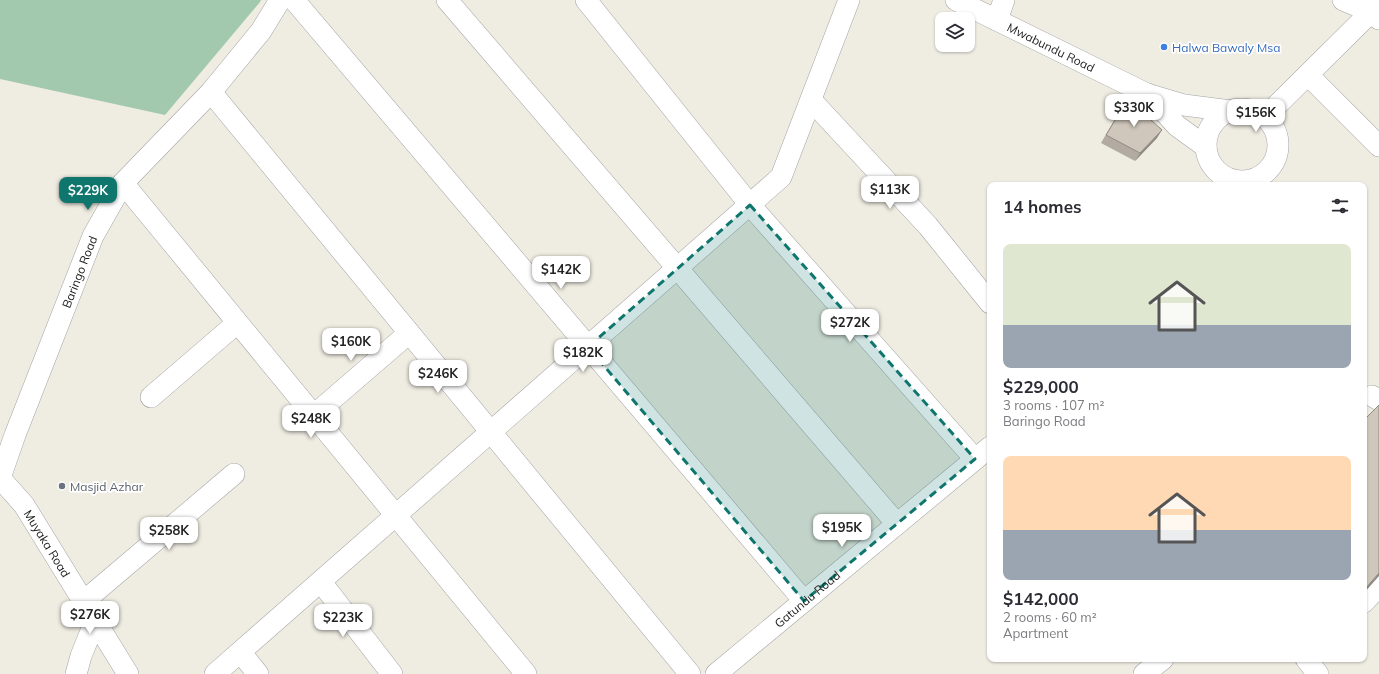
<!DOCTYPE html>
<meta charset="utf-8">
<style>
:root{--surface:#fff;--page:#f7f7f7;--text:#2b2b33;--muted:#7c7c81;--accent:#0f766e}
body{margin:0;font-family:Mulish,sans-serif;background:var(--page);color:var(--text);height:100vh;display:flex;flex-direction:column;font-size:15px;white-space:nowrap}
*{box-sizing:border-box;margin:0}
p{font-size:13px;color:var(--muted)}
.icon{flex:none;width:22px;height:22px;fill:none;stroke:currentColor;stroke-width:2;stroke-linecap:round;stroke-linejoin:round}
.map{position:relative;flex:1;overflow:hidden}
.panel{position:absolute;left:987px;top:182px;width:380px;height:480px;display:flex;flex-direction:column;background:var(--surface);border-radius:8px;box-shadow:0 1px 3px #0004}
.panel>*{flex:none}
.fabs{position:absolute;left:935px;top:12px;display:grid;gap:8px}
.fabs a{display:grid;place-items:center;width:40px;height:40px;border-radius:8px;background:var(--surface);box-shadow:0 1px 3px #0004;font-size:20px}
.price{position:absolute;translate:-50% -34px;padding:0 9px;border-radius:8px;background:#fff;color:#222;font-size:13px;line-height:26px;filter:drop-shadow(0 1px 2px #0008)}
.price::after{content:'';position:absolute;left:50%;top:24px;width:12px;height:9px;margin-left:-6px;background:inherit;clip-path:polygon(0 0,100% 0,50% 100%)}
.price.selected{background:var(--accent);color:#fff}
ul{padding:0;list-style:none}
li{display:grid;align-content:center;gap:8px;height:212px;padding:0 16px}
li span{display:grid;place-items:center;height:124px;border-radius:8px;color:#555}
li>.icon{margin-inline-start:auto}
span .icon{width:72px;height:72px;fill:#fffc;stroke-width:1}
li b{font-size:17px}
h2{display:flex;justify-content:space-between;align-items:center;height:48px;padding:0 16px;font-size:17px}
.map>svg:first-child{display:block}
</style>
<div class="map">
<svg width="1379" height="674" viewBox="0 0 1379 674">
<rect width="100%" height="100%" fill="#efece2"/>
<!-- cemetery -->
<path fill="#a2c9ae" d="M 0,0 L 261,0 L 260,2 L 165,115 L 0,79 Z"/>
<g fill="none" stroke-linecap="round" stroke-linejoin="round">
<!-- minor casing -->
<g stroke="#a4a4a4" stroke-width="22">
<g id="minor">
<path d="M 294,0 L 804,601"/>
<path d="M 447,0 L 897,524"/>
<path d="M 586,0 L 750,205 L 975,459"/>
<path id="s1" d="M 956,0 L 1147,94 L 1184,105 L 1231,111"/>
<path d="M 1343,0 L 1372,12 L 1379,19"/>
<path d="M 997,20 L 1004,0"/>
<path d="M 1308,75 L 1379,146"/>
<path d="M 211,92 L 690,674"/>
<path d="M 1148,94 L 1177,126 L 1206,147"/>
<path d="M 811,100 L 928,226 L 990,303"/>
<circle cx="1242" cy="145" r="36"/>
<path d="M 1265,117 L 1379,4"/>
<path d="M 123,183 L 526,674"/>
<path d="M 1372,396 L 1379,400"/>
<path d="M 151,397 L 237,323"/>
<path d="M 314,415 L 409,333"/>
<path id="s2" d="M 0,478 L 15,435 L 93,236 L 123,183 L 211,92 L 261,31 L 280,0"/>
<path id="s3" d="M 0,478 L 24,505 L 128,674"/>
<path d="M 321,582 L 392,674"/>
<path d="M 83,602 L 234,474"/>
<path d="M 1364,602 L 1379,586"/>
<path d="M 241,653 L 258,674"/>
<path d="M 1306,659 L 1318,674"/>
<path d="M 76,674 L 81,656 L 95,621"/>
<path d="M 215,674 L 781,177 L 849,0"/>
<path id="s4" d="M 716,674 L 990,447"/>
<path d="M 1144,674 L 1163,659"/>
</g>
</g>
<!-- minor -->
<use href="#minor" stroke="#fff" stroke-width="21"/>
</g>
<!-- wall -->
<path fill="#b2aba1" d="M 1128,99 L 1157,138 L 1135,161 L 1101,143 L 1122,107 Z"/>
<!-- shaded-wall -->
<path fill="#918b83" d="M 1162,130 L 1157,138 L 1135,161 L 1140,153 Z
M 1379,573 L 1379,576 L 1364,593 L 1364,590 Z"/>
<!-- building -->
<path fill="#cfc7bb" stroke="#918b83" d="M 1128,99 L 1162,130 L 1140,153 L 1106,135 Z
M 1379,405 L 1379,573 L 1364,590 L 1364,420 Z"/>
<!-- marked area -->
<path fill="#0f766e" fill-opacity="0.2" stroke="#0f766e" stroke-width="3" stroke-dasharray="8 5" stroke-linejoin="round" d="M 750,205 L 975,459 L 804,601 L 588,347 Z"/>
<!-- markers -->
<circle fill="#3f7fe0" stroke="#fff" stroke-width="1.5" cx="1164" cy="47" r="4"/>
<circle fill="#6b7280" stroke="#fff" stroke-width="1.5" cx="62" cy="486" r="4"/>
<g text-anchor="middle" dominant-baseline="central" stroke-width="3.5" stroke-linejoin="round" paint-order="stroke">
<!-- street labels -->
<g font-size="12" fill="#1d1d1d" stroke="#fff">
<text stroke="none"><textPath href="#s1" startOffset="106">Mwabundu Road</textPath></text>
<text stroke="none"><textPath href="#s2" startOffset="221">Baringo Road</textPath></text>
<text stroke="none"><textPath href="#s3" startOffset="81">Muyaka Road</textPath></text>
<text stroke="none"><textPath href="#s4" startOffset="118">Gatundu Road</textPath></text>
</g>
<!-- shop labels -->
<g font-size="12" fill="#366cbe" stroke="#fff" text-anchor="start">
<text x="1172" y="47">Halwa Bawaly Msa</text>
</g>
<!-- worship labels -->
<g font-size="12" fill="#5b616d" stroke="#fff" text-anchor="start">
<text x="70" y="486">Masjid Azhar</text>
</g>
</g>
</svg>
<div class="fabs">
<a><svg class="icon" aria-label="layers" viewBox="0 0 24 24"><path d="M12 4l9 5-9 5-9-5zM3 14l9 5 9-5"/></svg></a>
</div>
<b class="price" style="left:1134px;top:128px">$330K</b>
<b class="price" style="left:1256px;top:133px">$156K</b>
<b class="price" style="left:890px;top:210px">$113K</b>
<b class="price selected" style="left:88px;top:211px">$229K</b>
<b class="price" style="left:561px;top:290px">$142K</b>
<b class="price" style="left:850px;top:343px">$272K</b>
<b class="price" style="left:351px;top:362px">$160K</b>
<b class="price" style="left:583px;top:373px">$182K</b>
<b class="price" style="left:438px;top:394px">$246K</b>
<b class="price" style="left:311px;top:439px">$248K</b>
<b class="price" style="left:842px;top:548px">$195K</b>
<b class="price" style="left:169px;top:551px">$258K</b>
<b class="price" style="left:90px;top:635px">$276K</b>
<b class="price" style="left:343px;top:638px">$223K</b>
<section class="panel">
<h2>14 homes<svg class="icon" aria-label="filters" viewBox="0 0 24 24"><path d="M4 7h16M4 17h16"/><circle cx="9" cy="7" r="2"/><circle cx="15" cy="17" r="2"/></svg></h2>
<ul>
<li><span style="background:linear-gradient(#dfe7d0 65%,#9aa5b1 0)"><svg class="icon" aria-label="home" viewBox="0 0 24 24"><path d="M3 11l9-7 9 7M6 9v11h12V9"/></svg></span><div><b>$229,000</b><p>3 rooms · 107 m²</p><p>Baringo Road</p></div></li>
<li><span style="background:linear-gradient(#ffd9b3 60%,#9aa5b1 0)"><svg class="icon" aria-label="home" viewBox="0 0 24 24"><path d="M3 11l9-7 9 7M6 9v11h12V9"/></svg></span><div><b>$142,000</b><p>2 rooms · 60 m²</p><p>Apartment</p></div></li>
</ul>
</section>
</div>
